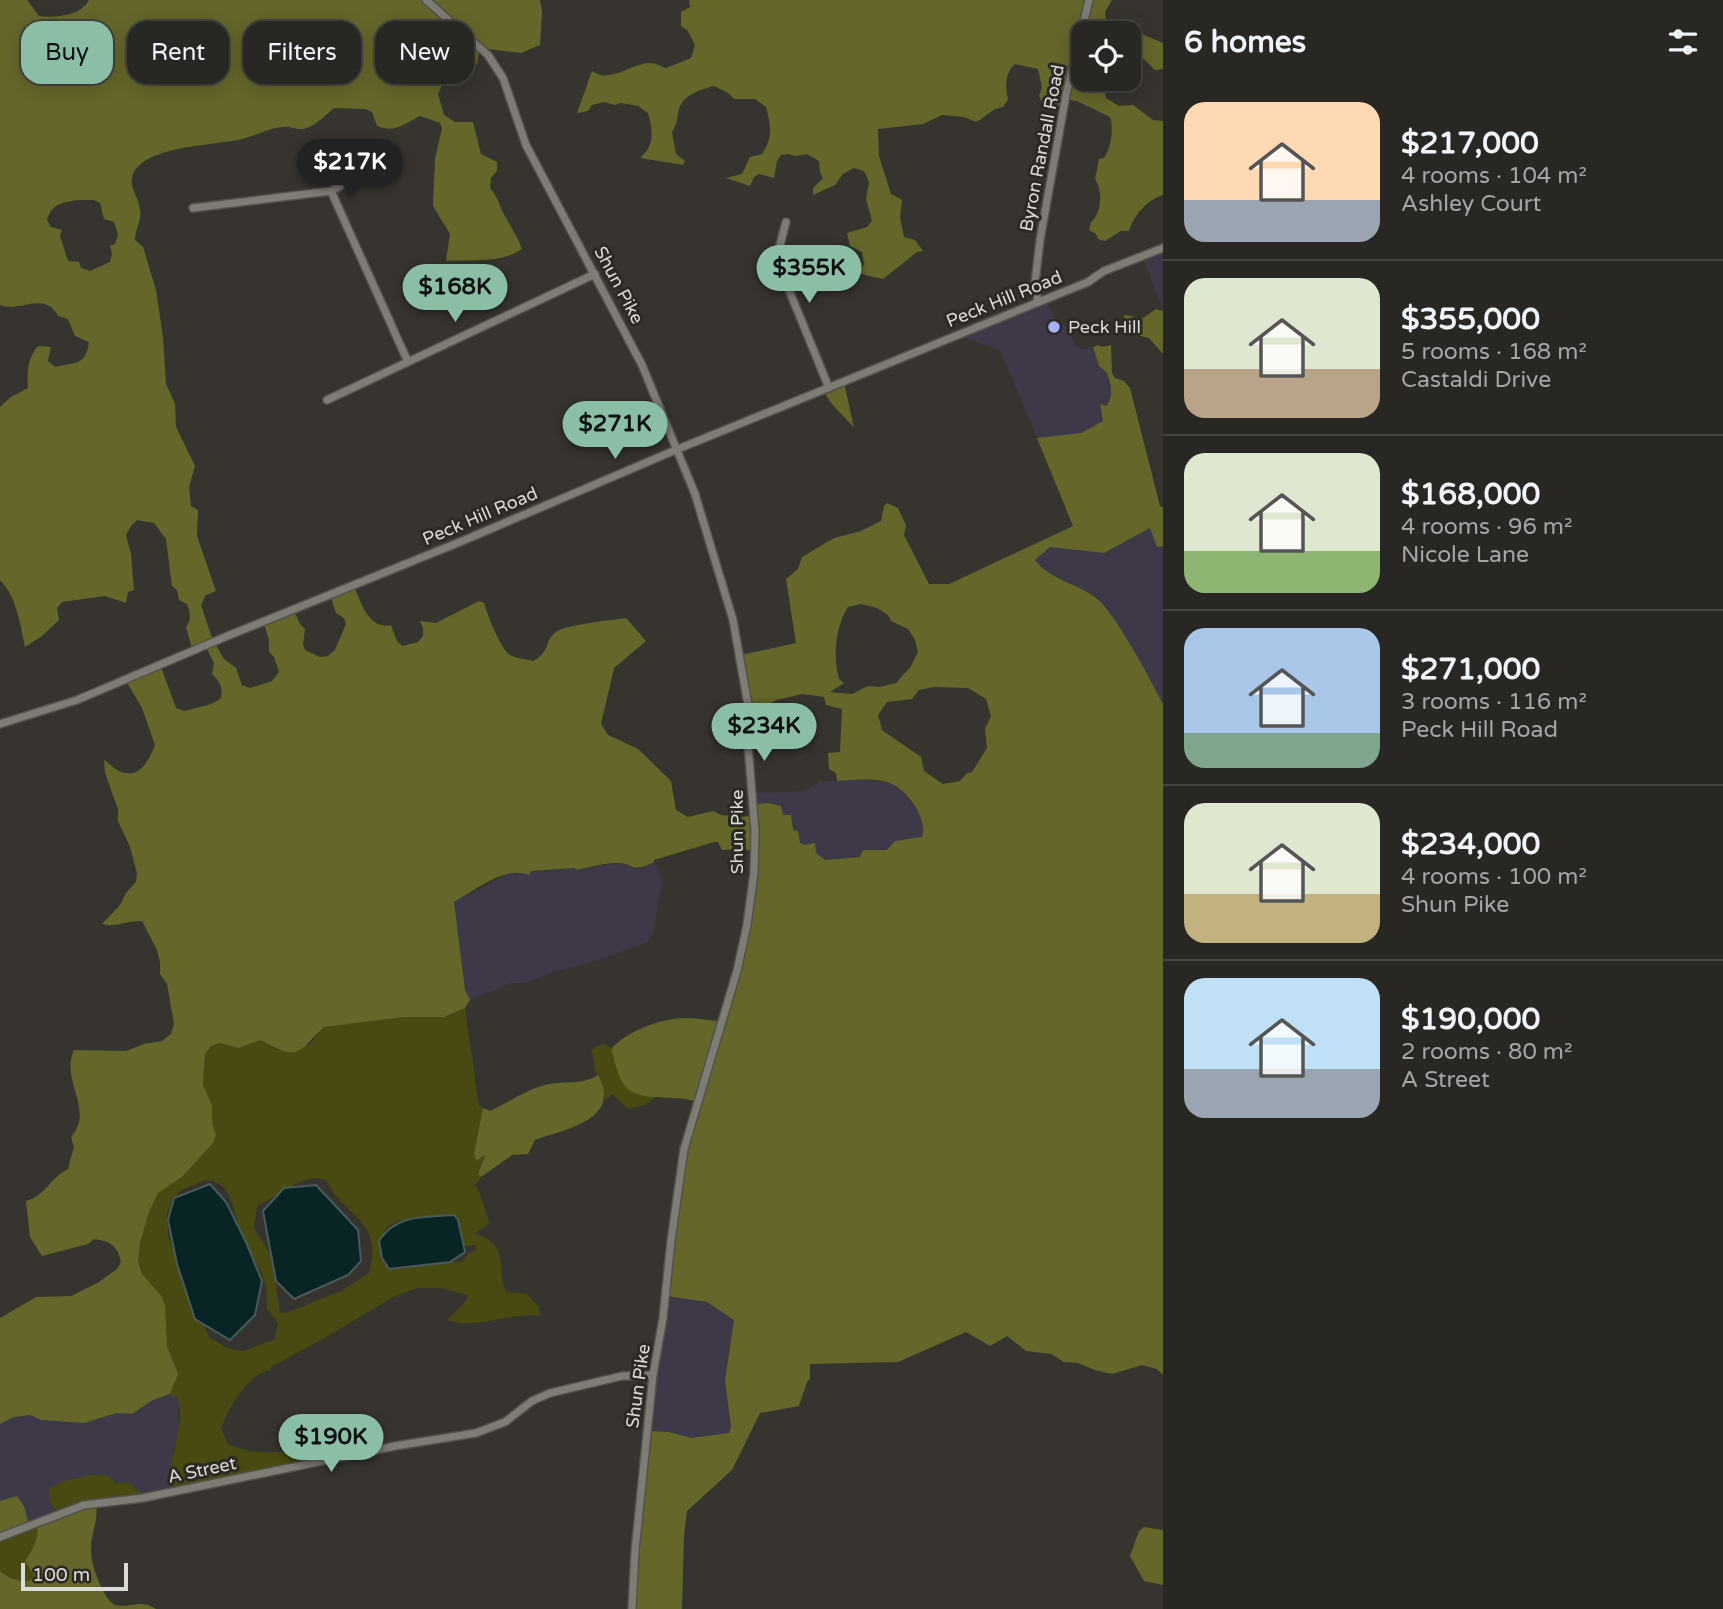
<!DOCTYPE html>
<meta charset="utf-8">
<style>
:root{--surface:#292723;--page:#353330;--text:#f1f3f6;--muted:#a5a5a6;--line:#454441;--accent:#8abfa5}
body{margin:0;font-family:"Varela Round",sans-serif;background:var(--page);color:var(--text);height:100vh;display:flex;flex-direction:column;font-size:26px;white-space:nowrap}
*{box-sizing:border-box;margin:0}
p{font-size:23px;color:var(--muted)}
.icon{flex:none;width:38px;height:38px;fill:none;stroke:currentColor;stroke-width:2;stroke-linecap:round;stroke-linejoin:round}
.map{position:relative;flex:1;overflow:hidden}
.side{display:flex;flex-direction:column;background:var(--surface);width:560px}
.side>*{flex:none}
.guide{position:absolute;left:21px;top:21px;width:665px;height:63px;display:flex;gap:14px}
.buttons{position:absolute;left:1071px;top:21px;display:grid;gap:14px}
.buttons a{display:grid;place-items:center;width:70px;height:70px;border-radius:14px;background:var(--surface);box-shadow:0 4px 18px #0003,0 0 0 2px var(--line);font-size:35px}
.scale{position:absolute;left:21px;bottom:18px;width:107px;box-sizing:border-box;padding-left:7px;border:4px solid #dcdad6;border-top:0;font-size:19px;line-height:24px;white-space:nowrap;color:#dcdad6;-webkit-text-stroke:5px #2d2a25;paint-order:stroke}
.price{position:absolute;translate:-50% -60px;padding:0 16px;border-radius:24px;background:var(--accent);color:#111;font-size:23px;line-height:46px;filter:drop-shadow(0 2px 4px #0008)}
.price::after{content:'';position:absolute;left:50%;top:42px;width:21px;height:16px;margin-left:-10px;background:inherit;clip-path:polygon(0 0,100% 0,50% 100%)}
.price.active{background:#222;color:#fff}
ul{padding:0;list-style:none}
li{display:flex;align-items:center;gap:21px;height:175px;padding:0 21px}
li+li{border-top:2px solid var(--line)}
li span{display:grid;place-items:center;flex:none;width:196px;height:140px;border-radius:21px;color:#555}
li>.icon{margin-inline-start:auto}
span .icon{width:84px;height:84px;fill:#fffc;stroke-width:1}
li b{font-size:30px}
h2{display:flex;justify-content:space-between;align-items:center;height:84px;padding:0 21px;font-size:30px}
.chip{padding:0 24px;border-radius:21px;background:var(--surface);box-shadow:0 4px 18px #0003,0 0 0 2px var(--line);font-size:24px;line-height:63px}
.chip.active{background:var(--accent);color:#111}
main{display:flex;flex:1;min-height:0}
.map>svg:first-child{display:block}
</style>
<main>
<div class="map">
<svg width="1163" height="1609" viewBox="0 0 1163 1609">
<rect width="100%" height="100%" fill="#37342f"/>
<!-- commercial -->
<path fill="#3f3849" d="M 1163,248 L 1163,311 L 1143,257 Z
M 1046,301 L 1056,320 L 1070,329 L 1075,346 L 1082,349 L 1093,347 L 1099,366 L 1107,373 L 1111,386 L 1111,396 L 1107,406 L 1101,404 L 1103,421 L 1081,433 L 1045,439 L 1037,438 L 1000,350 L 960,336 Z
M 1150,528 L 1158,547 L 1163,546 L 1163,704 L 1098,598 L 1042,569 L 1034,560 L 1050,547 L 1104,553 Z
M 869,780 L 892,784 L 904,793 L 918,810 L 925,829 L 922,837 L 887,850 L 863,850 L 860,857 L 825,860 L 800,843 L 798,831 L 793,830 L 783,815 L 755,804 L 754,793 L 792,792 L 809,789 L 820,781 Z
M 654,862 L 662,880 L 653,934 L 647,942 L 603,959 L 547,974 L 526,983 L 511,983 L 470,1000 L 465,990 L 454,902 L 508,874 L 574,868 L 578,870 L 620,863 L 632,868 L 642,868 Z
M 667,1296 L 707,1302 L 734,1320 L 725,1380 L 731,1427 L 729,1433 L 691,1438 L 669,1432 L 649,1431 Z
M 172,1394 L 177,1397 L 180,1404 L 178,1412 L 179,1430 L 171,1461 L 175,1492 L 148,1498 L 128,1482 L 116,1483 L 107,1475 L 77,1478 L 63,1481 L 51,1498 L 53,1508 L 59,1513 L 29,1526 L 24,1506 L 17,1496 L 0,1501 L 0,1424 L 14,1417 L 30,1415 L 41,1420 L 84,1423 L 117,1413 L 132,1414 L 151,1401 Z"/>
<!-- green -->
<path fill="#494a11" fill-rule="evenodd" d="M 465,1008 L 479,1106 L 483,1108 L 474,1153 L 476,1161 L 485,1153 L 478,1173 L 481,1177 L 475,1185 C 483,1196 484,1210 490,1223 L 475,1233 C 480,1236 487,1238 491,1242 C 508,1255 496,1277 507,1292 L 527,1294 L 539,1307 L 540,1316 C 509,1311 479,1331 447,1320 L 467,1300 L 468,1295 L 440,1288 L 417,1288 L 395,1296 L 321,1340 L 271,1367 L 270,1370 C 248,1374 227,1410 221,1429 L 228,1444 C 257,1457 287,1453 317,1445 C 344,1438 346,1429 375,1444 L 355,1454 L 175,1492 L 167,1483 C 171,1461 186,1415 177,1397 L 170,1394 L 175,1366 L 167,1346 L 161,1297 L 142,1274 L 138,1261 L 140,1243 L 149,1212 L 158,1192 L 182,1177 L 216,1134 L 212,1123 L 212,1105 L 203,1088 L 205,1054 L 211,1046 L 220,1043 L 238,1048 L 261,1040 L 278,1050 L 309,1045 L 325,1026 L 404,1017 L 444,1017 ZM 313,1178 L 325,1179 C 330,1185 332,1192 337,1197 C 363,1225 380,1231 369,1273 L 341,1291 L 286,1313 L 280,1312 L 272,1257 L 254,1228 L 257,1206 L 301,1181 ZM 205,1180 L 214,1181 L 224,1187 L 230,1197 L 243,1239 L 262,1274 L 267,1291 L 267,1309 L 278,1323 L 275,1339 L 243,1351 L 227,1348 L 210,1338 L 201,1321 L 168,1235 L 167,1214 L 172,1199 L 182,1190 ZM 433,1216 L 445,1218 L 459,1228 L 463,1243 L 464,1246 L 476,1245 L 476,1251 L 469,1253 L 462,1262 L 455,1262 L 382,1248 C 382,1243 382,1235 385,1231 C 393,1217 419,1217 433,1216 Z
M 602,1044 L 610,1047 L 618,1071 L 633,1093 L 655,1097 L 645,1105 L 628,1109 L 613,1094 L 605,1100 C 605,1088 600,1083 596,1072 C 593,1065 595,1058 591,1050 Z
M 92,1475 L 107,1475 L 116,1483 L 128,1482 L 148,1498 L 59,1512 C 51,1507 48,1499 49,1489 L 63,1481 Z
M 37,1525 C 40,1542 28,1560 37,1578 C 23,1584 11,1580 0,1571 L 0,1538 Z"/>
<!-- forest -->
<path fill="#64662a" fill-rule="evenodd" d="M 0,0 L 27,0 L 39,16 C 55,18 81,16 89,0 L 540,0 L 542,12 L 540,45 L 521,53 L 480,48 L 477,64 L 450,68 L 438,94 L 444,115 L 455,122 L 473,122 L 481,154 L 497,162 L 497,171 L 491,178 L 490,188 C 500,200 499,207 506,218 C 512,229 518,238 522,249 C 500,264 472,259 446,261 L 450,234 L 433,206 L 435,159 L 442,128 L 440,123 L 420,116 C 402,125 396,133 377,126 L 372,112 L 365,109 L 334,108 C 326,115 315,126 304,129 C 297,130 289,126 283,127 C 268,128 256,136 242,139 C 214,146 146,145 133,174 C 128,186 139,198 140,210 C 142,221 135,229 135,240 L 143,247 L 156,290 L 163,337 L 166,384 L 175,404 L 176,427 L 195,466 L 189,487 L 191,506 L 198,510 L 197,536 L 216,591 L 206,595 L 201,605 L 212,638 L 224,659 L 236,668 L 242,685 L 250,688 L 272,681 L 279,672 L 274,657 L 269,652 L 269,640 L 264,624 L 294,611 L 300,624 L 305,629 L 303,644 L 305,650 L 320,657 L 328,656 L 335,650 L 346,624 L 344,618 L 336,613 L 331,598 L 354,587 C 362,604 369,630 391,625 L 397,641 L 402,646 L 418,642 L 423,636 L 423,628 L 420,621 L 436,623 L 479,601 L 484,603 C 487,614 501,650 510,655 C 516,658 526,659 533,661 C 551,652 543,642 556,632 C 564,625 612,620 626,618 L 646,641 L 614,668 L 601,724 L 608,735 L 638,749 L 671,781 L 676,810 L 688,817 L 713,811 L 721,815 L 740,817 L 753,816 L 755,804 L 768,803 L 781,806 L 783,815 L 791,815 L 793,830 L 798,831 L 800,843 L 805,845 L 815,843 L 816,853 L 825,860 L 860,857 L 863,850 L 887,850 L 895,841 L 922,837 C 928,820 909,792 892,784 C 876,777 854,780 837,781 L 836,773 L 829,769 L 828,753 L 840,752 L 842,709 L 826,705 L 824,697 L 802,694 L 777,700 L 766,706 L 749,704 L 741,655 L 796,643 L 786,579 L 798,569 L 802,557 L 834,538 L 861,531 L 881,521 L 884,506 L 887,503 L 898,508 L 906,525 L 904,535 L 929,584 L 949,584 L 1073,526 L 1037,438 L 1081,433 L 1103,421 L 1100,404 L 1107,406 L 1111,396 L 1111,386 L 1107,373 L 1099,366 L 1093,347 L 1098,345 L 1102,347 L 1111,345 L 1112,373 L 1115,378 L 1124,381 L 1130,388 L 1160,506 L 1163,507 L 1163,546 L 1157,547 L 1150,528 L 1104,553 L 1050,547 L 1035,560 C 1049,579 1076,583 1095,597 C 1113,609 1152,682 1163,704 L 1163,1375 L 1157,1369 L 1142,1365 L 1112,1374 L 1095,1370 L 1078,1363 L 1064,1362 L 1051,1354 L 1026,1351 L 1007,1336 L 990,1346 L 966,1332 L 898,1362 L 810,1364 L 810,1379 L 807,1382 L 799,1406 L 760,1413 L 732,1470 L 687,1511 L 684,1536 L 682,1609 L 633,1609 L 649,1431 L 669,1432 L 691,1438 L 729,1433 L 731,1427 L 725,1380 L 734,1320 L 707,1302 L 667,1296 L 684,1149 L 696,1102 C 676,1093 639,1104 625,1086 C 617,1076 615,1061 611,1049 C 628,1030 662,1018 687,1018 C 699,1018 710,1021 721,1021 L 738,970 L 755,851 L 739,849 L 722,850 L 718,842 L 714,842 L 654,860 L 654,862 C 630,874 635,863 617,863 C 604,863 590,867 577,870 L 574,868 L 531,871 L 529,875 C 505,865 474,891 454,902 L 465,990 L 470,1000 L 465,1008 L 444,1017 L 404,1017 L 324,1027 C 297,1053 299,1062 261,1040 L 238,1048 L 220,1043 L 211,1046 L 205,1054 L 203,1085 L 212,1105 L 212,1123 L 216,1134 L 213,1143 L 182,1177 L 158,1193 L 149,1212 L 140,1243 L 138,1261 L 142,1274 L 162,1297 L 165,1306 L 167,1346 L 178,1374 L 170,1394 L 151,1401 L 132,1414 L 117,1413 L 84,1423 L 41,1420 L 30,1415 L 14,1417 L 0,1424 L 0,1318 L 36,1297 L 71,1296 L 99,1282 L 117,1269 L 121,1262 C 118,1246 110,1241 94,1239 L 88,1244 L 42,1256 L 30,1237 L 26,1201 C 45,1196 51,1177 68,1169 L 74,1147 L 71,1137 C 95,1110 60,1081 74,1050 L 126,1051 L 144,1044 L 162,1041 L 171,1034 L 174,1024 L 167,984 L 160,974 L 160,962 L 157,950 L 142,921 C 128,920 115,928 102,924 L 120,905 L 126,893 L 136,882 L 137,873 L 130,847 L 118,821 L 118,809 L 105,773 L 104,760 C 108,762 112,767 117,770 C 138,782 149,761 155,745 L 142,708 L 126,681 L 161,667 L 176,708 L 185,711 C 199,706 210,707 221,698 C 223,687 220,682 212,674 L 214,663 L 206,647 L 193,652 L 186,627 C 192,619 190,613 187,604 L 179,600 L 177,590 L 172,586 L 166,539 L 154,523 L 137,520 L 131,526 L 126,535 L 131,554 L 134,590 L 128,592 L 126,603 L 105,596 L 62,602 L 57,608 L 59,620 L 42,636 L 25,647 C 20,623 17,598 0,580 L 0,407 L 11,397 L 28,388 C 27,373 27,359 38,346 L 51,347 L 48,361 L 55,367 C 75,362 86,366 89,342 L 75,336 L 68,319 L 58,316 C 45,290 19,313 0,305 ZM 78,200 L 94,200 L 100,203 L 104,219 L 114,222 L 118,235 L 115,244 L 110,246 L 112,254 L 110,262 L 90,271 L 81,268 L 79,262 L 68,261 L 60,236 L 62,230 L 51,227 L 47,220 C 52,203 62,203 78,200 ZM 861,604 L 877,608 L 888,615 L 891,621 L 908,629 L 915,640 L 918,652 L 911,666 L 896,683 L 879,687 L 868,686 L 852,694 L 830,692 L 844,683 L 839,679 C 833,657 835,627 848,607 ZM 934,687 L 968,688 L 986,699 L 991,716 L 985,729 L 987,748 L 972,772 L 966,774 L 960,781 L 943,784 L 924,771 L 921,757 L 882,730 L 878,715 L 887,702 L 912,699 L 919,690 Z
M 689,0 L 1112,0 L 1105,12 L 1107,27 L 1113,32 L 1130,29 L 1163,43 L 1163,69 L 1155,70 C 1148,63 1140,53 1129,55 L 1129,33 L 1083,33 L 1083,79 L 1102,79 L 1106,98 L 1119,106 L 1133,105 L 1153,120 L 1163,121 L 1163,195 C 1147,200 1134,215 1129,231 L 1121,231 L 1105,241 L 1098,239 L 1096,234 L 1089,230 L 1091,222 C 1102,213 1103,190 1095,179 L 1099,159 L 1104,158 C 1111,149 1114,127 1110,117 L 1077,101 L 1064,99 L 1061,111 L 1045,108 L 1039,96 L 1042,87 L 1038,69 L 1015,64 C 1005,72 1005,87 1008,99 L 1003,107 C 990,109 987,117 976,122 L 964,117 L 942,115 L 923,124 L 878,129 L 879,156 L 891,194 L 902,200 L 900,217 L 904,237 L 915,240 L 923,251 L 917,252 L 883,279 L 861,274 L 860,270 L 864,264 L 862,252 L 850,246 L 847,233 L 867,227 L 872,221 L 866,199 L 869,182 L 864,171 L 854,168 L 843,174 L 835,185 L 813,195 L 813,188 L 823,178 L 820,172 L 819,161 L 807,154 L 796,156 L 788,154 L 781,155 L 777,161 L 774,178 L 759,174 L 754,177 L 750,186 L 726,178 L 742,174 L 750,157 L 762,154 C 773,138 771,125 766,107 L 755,99 L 734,99 L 728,93 L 714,86 C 700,90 684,94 679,109 C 676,120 679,120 672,132 L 676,154 L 685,161 L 683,165 L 640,158 C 655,145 653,132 648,113 L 638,106 L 621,103 L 615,105 L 604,102 L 592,105 L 588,111 L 577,113 L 592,71 C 611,84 629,64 649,63 C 654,63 661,66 666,68 L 691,58 L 695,45 L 688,31 L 681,26 L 681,12 L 690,7 Z
M 1156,309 L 1163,311 L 1163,354 L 1149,338 L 1125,332 L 1124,315 L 1143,318 Z
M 844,382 L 854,428 C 843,414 832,408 824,391 Z
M 598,1075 C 623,1120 565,1129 535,1140 L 528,1154 L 512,1155 L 481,1177 L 478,1174 L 485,1155 L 476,1161 L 474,1153 L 483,1108 L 490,1111 C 508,1103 525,1090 545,1085 C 564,1080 581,1086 598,1075 Z
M 17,1496 L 24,1506 L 29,1525 L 0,1538 L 0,1501 Z
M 96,1504 C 99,1521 90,1534 91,1552 C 91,1564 103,1599 115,1605 C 130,1609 140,1598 156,1609 L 0,1609 L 0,1571 C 11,1580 22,1584 36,1578 L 25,1561 C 33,1550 39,1539 37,1525 Z
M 1144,1527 L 1163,1530 L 1163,1585 L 1144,1581 L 1130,1556 L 1139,1531 Z"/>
<!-- water -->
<path fill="#092425" stroke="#485b5a" stroke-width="2" d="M 210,1184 L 226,1202 L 246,1242 L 262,1281 L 255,1315 L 230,1340 L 195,1319 L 177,1264 L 168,1220 L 174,1198 Z
M 316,1185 L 358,1230 L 361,1261 L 348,1275 L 294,1299 L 276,1281 L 263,1211 L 284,1188 Z
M 454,1215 L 458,1220 L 465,1252 L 450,1262 L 389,1269 L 382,1258 L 379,1241 C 396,1214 425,1217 454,1215 Z"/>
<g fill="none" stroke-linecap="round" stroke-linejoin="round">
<!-- minor casing -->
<g stroke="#54504c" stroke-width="10">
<path id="minor" d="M 426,0 L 488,55 L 503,78 L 526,145 L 642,365 L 695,494 L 733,620 L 748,705 L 748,745 L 755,831 L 754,873 L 747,925 L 737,971 L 684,1149 L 671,1241 L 663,1318 L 653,1375 L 635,1551 L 632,1609
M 331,191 L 369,171
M 193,208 L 331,191 L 408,362
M 786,222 L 779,249 L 780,268 L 829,388
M 1038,302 L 1035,283 L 1040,240 L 1066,95 L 1089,0
M 327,400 L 595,274
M 0,724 L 77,700 L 225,637 L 460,542 L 678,449 L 1088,282 L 1104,271 L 1163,248
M 0,1537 L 84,1505 L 143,1498 L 395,1446 L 476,1433 L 505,1422 L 532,1401 L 550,1393 L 622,1376 L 653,1375"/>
</g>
<!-- minor -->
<use href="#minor" stroke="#7f7b75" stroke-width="7"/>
</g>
<!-- markers -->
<circle fill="#a7b1fc" stroke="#2d2a25" stroke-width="2.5" cx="1054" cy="327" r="7"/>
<g text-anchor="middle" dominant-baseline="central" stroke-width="6" stroke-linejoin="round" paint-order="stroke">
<!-- street labels -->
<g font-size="18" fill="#dcdad6" stroke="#2d2a25">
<text transform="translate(1042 148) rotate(-79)">Byron Randall Road</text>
<text transform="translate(619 285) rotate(62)">Shun Pike</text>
<text transform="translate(1004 299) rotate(-22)">Peck Hill Road</text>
<text transform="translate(480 516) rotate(-23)">Peck Hill Road</text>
<text transform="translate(737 832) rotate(-90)">Shun Pike</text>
<text transform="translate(638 1386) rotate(-82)">Shun Pike</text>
<text transform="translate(202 1470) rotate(-12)">A Street</text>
</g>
<!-- poi labels -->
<g font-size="18" fill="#dcdad6" stroke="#2d2a25" text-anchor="start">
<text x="1068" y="327">Peck Hill</text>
</g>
</g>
</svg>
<div class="buttons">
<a><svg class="icon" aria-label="locate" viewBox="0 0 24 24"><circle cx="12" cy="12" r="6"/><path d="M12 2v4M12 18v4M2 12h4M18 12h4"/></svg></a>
</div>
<div class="scale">100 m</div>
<b class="price active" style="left:350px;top:199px">$217K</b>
<b class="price" style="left:809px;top:305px">$355K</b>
<b class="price" style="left:455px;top:324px">$168K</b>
<b class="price" style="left:615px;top:461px">$271K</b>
<b class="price" style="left:764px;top:763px">$234K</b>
<b class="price" style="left:331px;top:1474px">$190K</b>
<div class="guide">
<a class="chip active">Buy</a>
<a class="chip">Rent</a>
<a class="chip">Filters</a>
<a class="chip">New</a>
</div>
</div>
<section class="side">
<h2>6 homes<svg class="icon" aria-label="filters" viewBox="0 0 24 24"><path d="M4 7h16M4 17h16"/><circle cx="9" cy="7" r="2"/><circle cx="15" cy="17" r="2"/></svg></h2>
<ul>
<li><span style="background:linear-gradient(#ffd9b3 70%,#9aa5b1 0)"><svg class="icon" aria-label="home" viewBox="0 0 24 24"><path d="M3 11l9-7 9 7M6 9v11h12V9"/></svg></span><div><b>$217,000</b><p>4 rooms · 104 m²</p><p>Ashley Court</p></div></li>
<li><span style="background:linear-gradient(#dfe7d0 65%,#b9a48a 0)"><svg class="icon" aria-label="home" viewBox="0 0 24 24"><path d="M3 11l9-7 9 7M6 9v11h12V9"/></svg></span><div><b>$355,000</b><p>5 rooms · 168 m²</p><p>Castaldi Drive</p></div></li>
<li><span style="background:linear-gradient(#dfe7d0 70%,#8fb573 0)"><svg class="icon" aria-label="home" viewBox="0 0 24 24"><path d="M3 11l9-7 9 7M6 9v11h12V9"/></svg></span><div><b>$168,000</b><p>4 rooms · 96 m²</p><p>Nicole Lane</p></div></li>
<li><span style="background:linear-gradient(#a9c7e8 75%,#7fa58c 0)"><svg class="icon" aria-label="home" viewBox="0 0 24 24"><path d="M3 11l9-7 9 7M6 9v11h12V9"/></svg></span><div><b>$271,000</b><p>3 rooms · 116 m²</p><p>Peck Hill Road</p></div></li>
<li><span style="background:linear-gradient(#dfe7d0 65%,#c2b280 0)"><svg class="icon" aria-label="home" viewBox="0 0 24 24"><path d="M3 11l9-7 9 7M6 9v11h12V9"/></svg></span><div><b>$234,000</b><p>4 rooms · 100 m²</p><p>Shun Pike</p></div></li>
<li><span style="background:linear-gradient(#bfe0f5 65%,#9aa5b1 0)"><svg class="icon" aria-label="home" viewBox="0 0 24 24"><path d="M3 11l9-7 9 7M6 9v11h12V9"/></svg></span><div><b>$190,000</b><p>2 rooms · 80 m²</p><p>A Street</p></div></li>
</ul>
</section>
</main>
